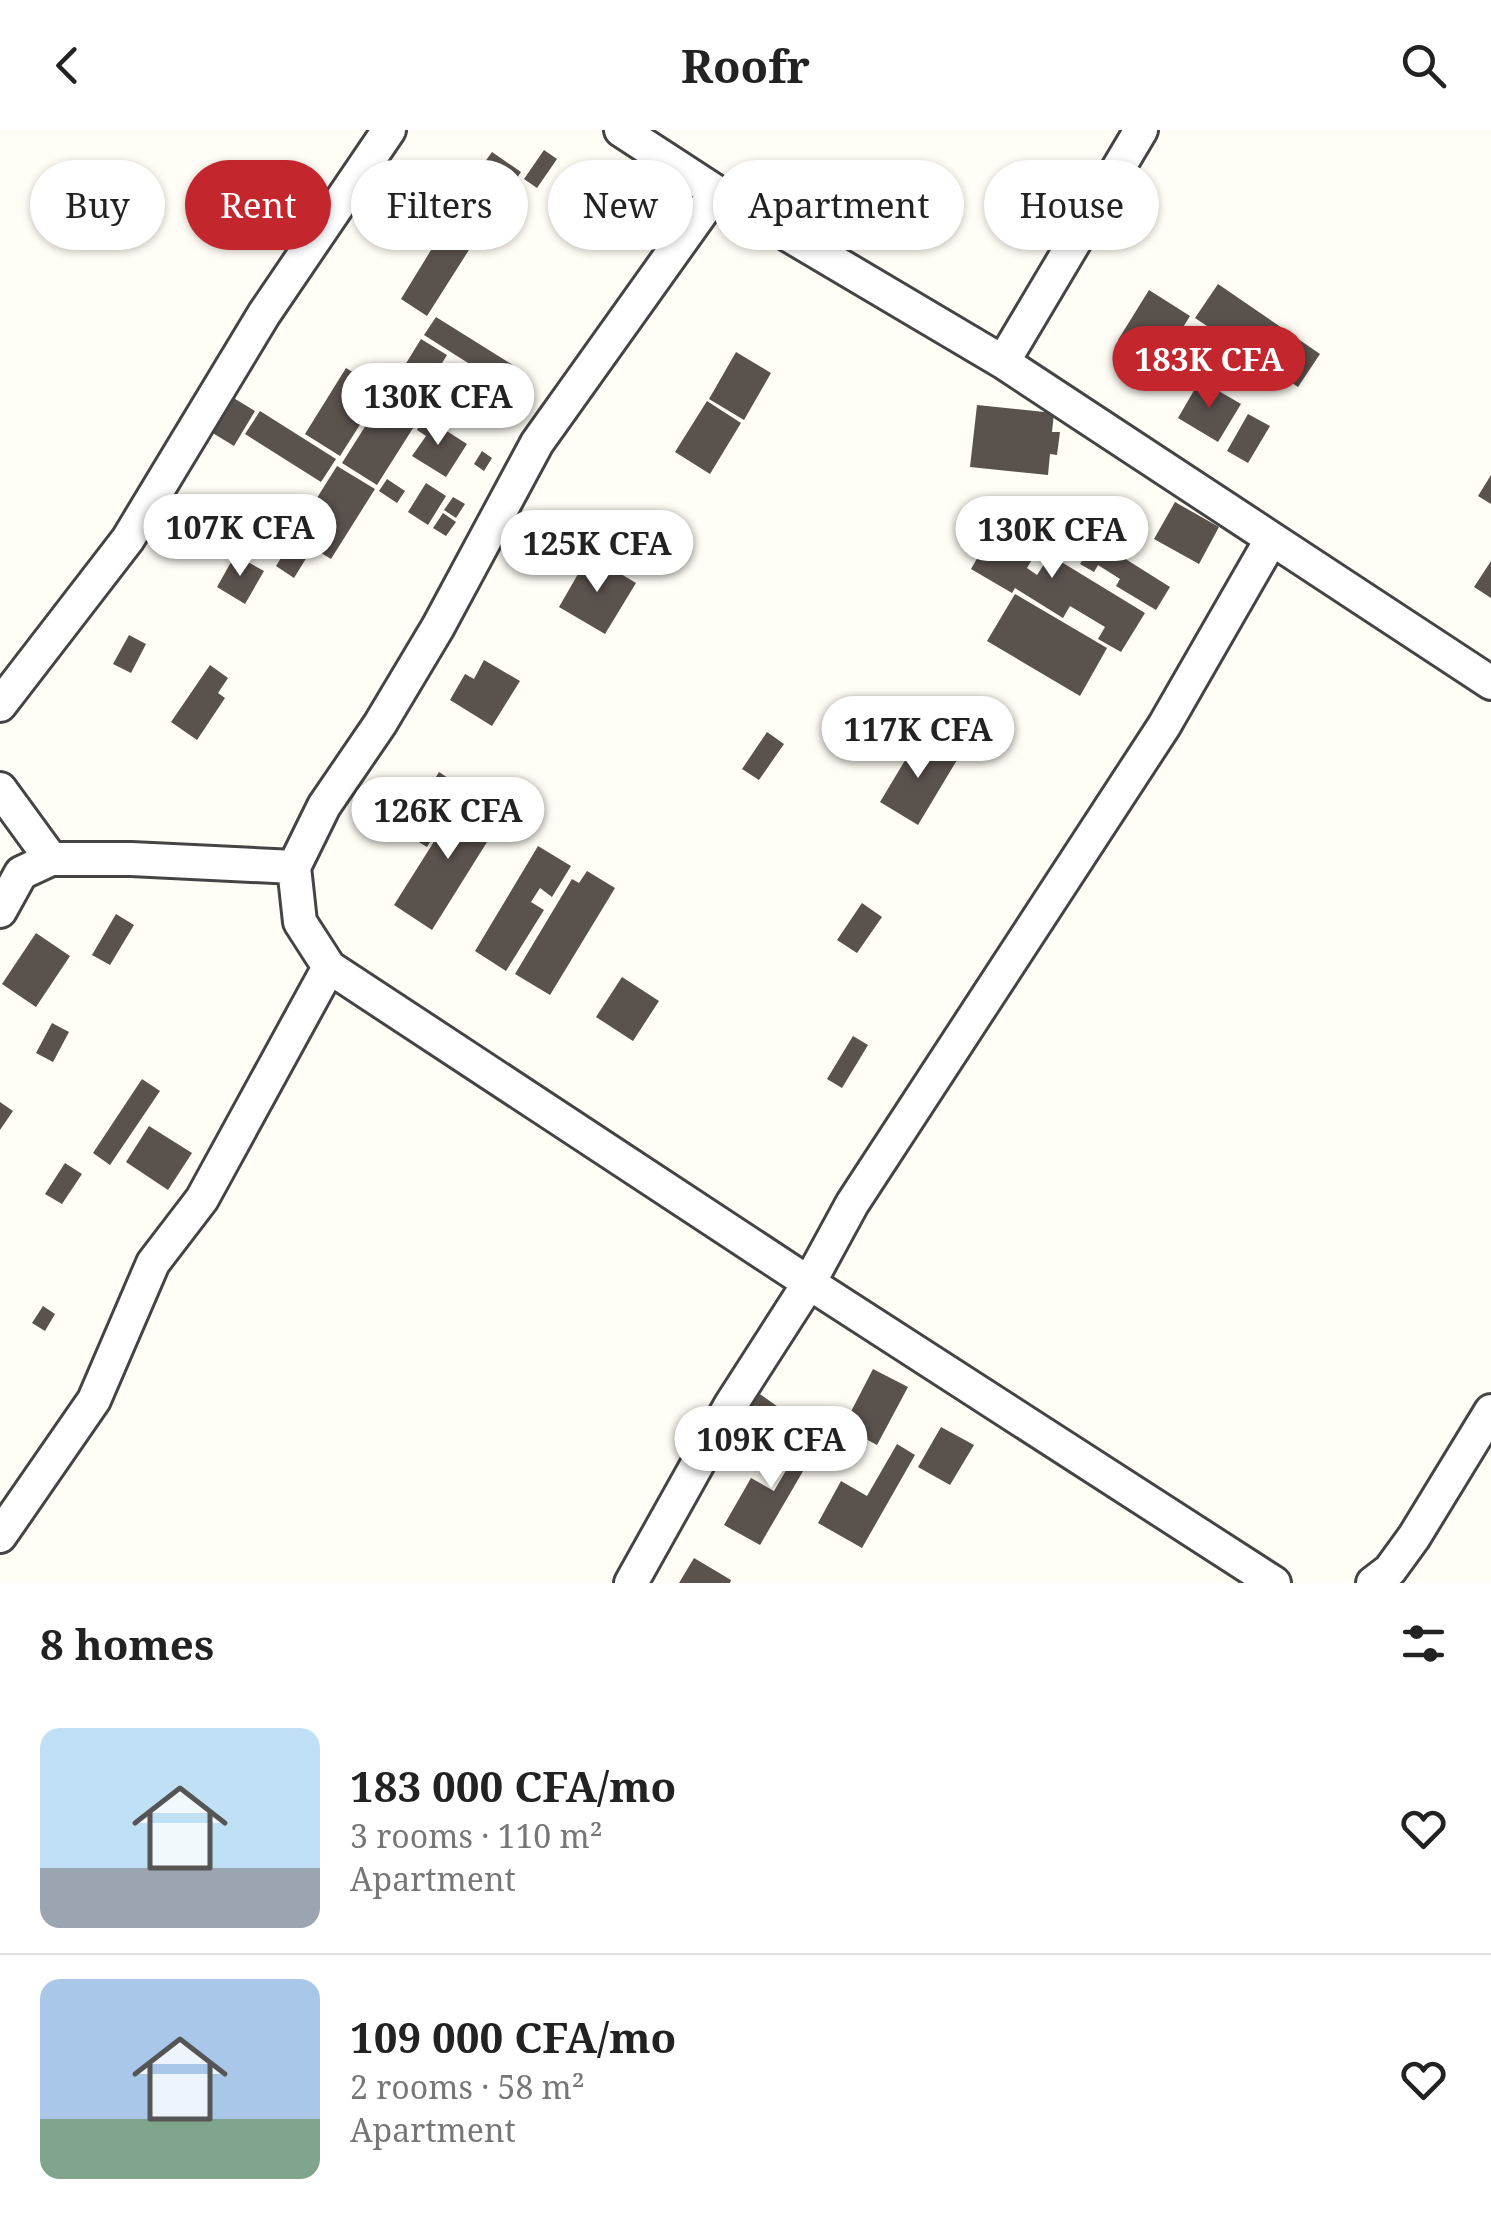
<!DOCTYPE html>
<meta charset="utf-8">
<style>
:root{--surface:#fff;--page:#f2f2f2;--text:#222;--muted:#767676;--line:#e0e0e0;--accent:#c4262e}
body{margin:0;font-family:"Noto Serif",serif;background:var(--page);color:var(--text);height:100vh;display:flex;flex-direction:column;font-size:38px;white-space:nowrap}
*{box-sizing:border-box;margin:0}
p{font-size:32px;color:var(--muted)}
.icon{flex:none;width:55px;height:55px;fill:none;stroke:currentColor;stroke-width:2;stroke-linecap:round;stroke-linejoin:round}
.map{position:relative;height:1453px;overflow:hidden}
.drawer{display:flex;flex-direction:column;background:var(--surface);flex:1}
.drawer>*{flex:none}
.hud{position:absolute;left:30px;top:30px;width:1432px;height:90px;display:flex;gap:20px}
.price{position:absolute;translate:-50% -85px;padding:0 22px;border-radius:35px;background:#fff;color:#222;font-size:32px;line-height:65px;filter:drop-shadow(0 2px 5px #0008)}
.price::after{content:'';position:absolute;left:50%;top:60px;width:30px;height:22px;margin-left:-15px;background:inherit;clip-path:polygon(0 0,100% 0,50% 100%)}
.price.active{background:var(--accent);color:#fff}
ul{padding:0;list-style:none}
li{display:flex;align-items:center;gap:30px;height:250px;padding:0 40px}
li+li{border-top:2px solid var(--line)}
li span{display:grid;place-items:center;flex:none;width:280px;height:200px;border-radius:20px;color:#555}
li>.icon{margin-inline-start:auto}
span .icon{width:120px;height:120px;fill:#fffc;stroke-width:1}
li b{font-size:42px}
h2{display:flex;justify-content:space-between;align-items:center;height:120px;padding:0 40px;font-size:42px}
.tag{padding:0 35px;border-radius:45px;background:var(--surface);box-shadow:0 2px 8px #0004;font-size:35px;line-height:90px}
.tag.active{background:var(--accent);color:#fff}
header{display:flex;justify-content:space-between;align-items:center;height:130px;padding:0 40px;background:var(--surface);font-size:45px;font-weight:700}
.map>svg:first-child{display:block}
</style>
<header><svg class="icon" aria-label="back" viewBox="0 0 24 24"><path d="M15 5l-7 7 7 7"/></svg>Roofr<svg class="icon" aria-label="search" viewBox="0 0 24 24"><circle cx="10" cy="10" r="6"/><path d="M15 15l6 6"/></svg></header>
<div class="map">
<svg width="1491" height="1453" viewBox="0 0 1491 1453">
<rect width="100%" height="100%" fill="#fffdf5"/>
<!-- building -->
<path fill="#5a524d" d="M 544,20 L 557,29 L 537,58 L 524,49 Z
M 492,22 L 521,42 L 493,83 L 451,54 L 466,32 L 479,40 Z
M 929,35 L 953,51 L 928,89 L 904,73 Z
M 373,56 L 408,77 L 393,101 L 359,80 Z
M 416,75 L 435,88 L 424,104 L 405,91 Z
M 447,94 L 474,112 L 427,186 L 401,169 Z
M 1218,154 L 1320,224 L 1298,257 L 1195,188 Z
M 1149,160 L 1190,186 L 1159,236 L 1118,210 Z
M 436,187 L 521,240 L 509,259 L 424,205 Z
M 421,209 L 447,225 L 415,277 L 389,261 Z
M 736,222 L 771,243 L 744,290 L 709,269 Z
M 346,238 L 382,260 L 340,326 L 305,304 Z
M 1200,250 L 1241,274 L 1218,312 L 1178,288 Z
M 385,265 L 420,287 L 377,355 L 342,333 Z
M 232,267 L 255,281 L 234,316 L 211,302 Z
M 707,271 L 741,293 L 710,344 L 675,322 Z
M 977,275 L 1054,283 L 1052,302 L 1060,302 L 1057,325 L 1050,324 L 1048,345 L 970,337 Z
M 260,281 L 336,329 L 321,352 L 245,304 Z
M 1248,284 L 1270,296 L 1248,333 L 1227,321 Z
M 425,287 L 467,314 L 446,347 L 412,326 L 426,306 L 417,300 Z
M 482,321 L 492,328 L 484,341 L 474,334 Z
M 337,336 L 375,359 L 331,429 L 293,406 Z
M 1491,345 L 1491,374 L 1478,366 Z
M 387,349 L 405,361 L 397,373 L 379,361 Z
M 426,353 L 446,366 L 428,395 L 408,382 Z
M 453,367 L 465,374 L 456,388 L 444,380 Z
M 1175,372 L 1219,397 L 1199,434 L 1154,409 Z
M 443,383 L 456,392 L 446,406 L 433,398 Z
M 1017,384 L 1048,403 L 1027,438 L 1037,445 L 1050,425 L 1145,483 L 1121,522 L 1098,509 L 1105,497 L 1070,476 L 1063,488 L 1015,458 L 1012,463 L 971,439 L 983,418 L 976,413 L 987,394 L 1004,405 Z
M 1062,389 L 1170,457 L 1156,480 L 1116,456 L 1120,449 L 1098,435 L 1094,442 L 1080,434 L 1087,423 L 1066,410 L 1061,418 L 1048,410 Z
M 292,410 L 310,422 L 294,448 L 276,436 Z
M 235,425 L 264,441 L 245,474 L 217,457 Z
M 589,425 L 636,453 L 605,504 L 559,477 Z
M 1491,431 L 1491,468 L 1474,457 Z
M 1015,464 L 1107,518 L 1080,566 L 987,511 Z
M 129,505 L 146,514 L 131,543 L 113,534 Z
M 484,530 L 520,551 L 492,596 L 450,570 L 465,544 L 474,549 Z
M 210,535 L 228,548 L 218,563 L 225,568 L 197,610 L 171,592 Z
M 767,602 L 784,614 L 759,650 L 742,639 Z
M 919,607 L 957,630 L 918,695 L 880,672 Z
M 439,642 L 463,658 L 427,717 L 402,702 Z
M 464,664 L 502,688 L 432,800 L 394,775 Z
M 538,716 L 571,736 L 552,767 L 540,758 L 531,772 L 544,780 L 506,841 L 475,821 Z
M 587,741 L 615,758 L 550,865 L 515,844 L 572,749 L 579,753 Z
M 862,773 L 882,787 L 857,823 L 837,810 Z
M 116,784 L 134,795 L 110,835 L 92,825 Z
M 36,803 L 70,826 L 36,877 L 2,854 Z
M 622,847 L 659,871 L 633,911 L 596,887 Z
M 52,893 L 69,902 L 53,932 L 36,923 Z
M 853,906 L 868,915 L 842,958 L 827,949 Z
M 142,949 L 160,961 L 110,1035 L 93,1023 Z
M 0,972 L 13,981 L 0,1000 Z
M 149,996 L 192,1023 L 168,1060 L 126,1032 Z
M 65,1033 L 82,1044 L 62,1074 L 45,1064 Z
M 43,1176 L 55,1184 L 45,1201 L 32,1193 Z
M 873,1239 L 908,1257 L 877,1315 L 843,1297 Z
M 757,1262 L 788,1284 L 770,1308 L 739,1286 Z
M 795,1297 L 820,1312 L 760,1415 L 724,1395 L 751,1348 L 774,1361 L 791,1332 L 779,1325 Z
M 941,1297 L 974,1315 L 950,1355 L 918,1337 Z
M 897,1314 L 915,1325 L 862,1418 L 818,1393 L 841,1351 L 867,1366 Z
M 694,1428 L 731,1450 L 730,1453 L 679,1453 Z"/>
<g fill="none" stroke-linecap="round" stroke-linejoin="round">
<!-- street casing -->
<g stroke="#444" stroke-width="38">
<path id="street" d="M 621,0 L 716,62 L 1003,232 L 1491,553
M 1003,232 L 1141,0
M 0,575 L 128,409 L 264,184 L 389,0
M 0,659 L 51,729
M 294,737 L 324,676 L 380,594 L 438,497 L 537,313 L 716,62
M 0,781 L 21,743 L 51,729 L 131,729 L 294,737 L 300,792 L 329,837 L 809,1153 L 1274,1453
M 0,1406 L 94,1270 L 153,1133 L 202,1069 L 329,837
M 631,1453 L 730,1276 L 809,1153 L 852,1074 L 1164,596 L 1271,410
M 1373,1453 L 1390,1440 L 1414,1407 L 1491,1281"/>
</g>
<!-- street -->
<use href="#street" stroke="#fff" stroke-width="32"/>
</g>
</svg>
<b class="price active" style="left:1209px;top:281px">183K CFA</b>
<b class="price" style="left:438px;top:318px">130K CFA</b>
<b class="price" style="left:240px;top:449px">107K CFA</b>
<b class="price" style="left:1052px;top:451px">130K CFA</b>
<b class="price" style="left:597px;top:465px">125K CFA</b>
<b class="price" style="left:918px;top:651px">117K CFA</b>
<b class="price" style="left:448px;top:732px">126K CFA</b>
<b class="price" style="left:771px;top:1361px">109K CFA</b>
<div class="hud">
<a class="tag">Buy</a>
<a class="tag active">Rent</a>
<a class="tag">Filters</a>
<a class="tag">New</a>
<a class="tag">Apartment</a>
<a class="tag">House</a>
</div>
</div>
<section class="drawer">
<h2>8 homes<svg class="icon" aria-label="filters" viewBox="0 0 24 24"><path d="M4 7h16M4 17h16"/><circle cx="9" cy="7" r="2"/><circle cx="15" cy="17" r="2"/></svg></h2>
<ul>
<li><span style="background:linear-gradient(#bfe0f5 70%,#9aa5b1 0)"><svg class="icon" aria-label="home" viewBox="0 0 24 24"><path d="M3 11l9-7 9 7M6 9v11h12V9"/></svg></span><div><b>183 000 CFA/mo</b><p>3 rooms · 110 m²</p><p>Apartment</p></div><svg class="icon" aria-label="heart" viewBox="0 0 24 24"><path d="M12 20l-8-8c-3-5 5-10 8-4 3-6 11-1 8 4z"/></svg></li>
<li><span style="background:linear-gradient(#a9c7e8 70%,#7fa58c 0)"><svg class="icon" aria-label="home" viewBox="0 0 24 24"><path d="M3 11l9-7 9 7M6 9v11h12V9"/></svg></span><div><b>109 000 CFA/mo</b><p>2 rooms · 58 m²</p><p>Apartment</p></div><svg class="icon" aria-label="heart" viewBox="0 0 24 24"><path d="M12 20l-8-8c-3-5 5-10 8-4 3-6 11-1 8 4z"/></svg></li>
</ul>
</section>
